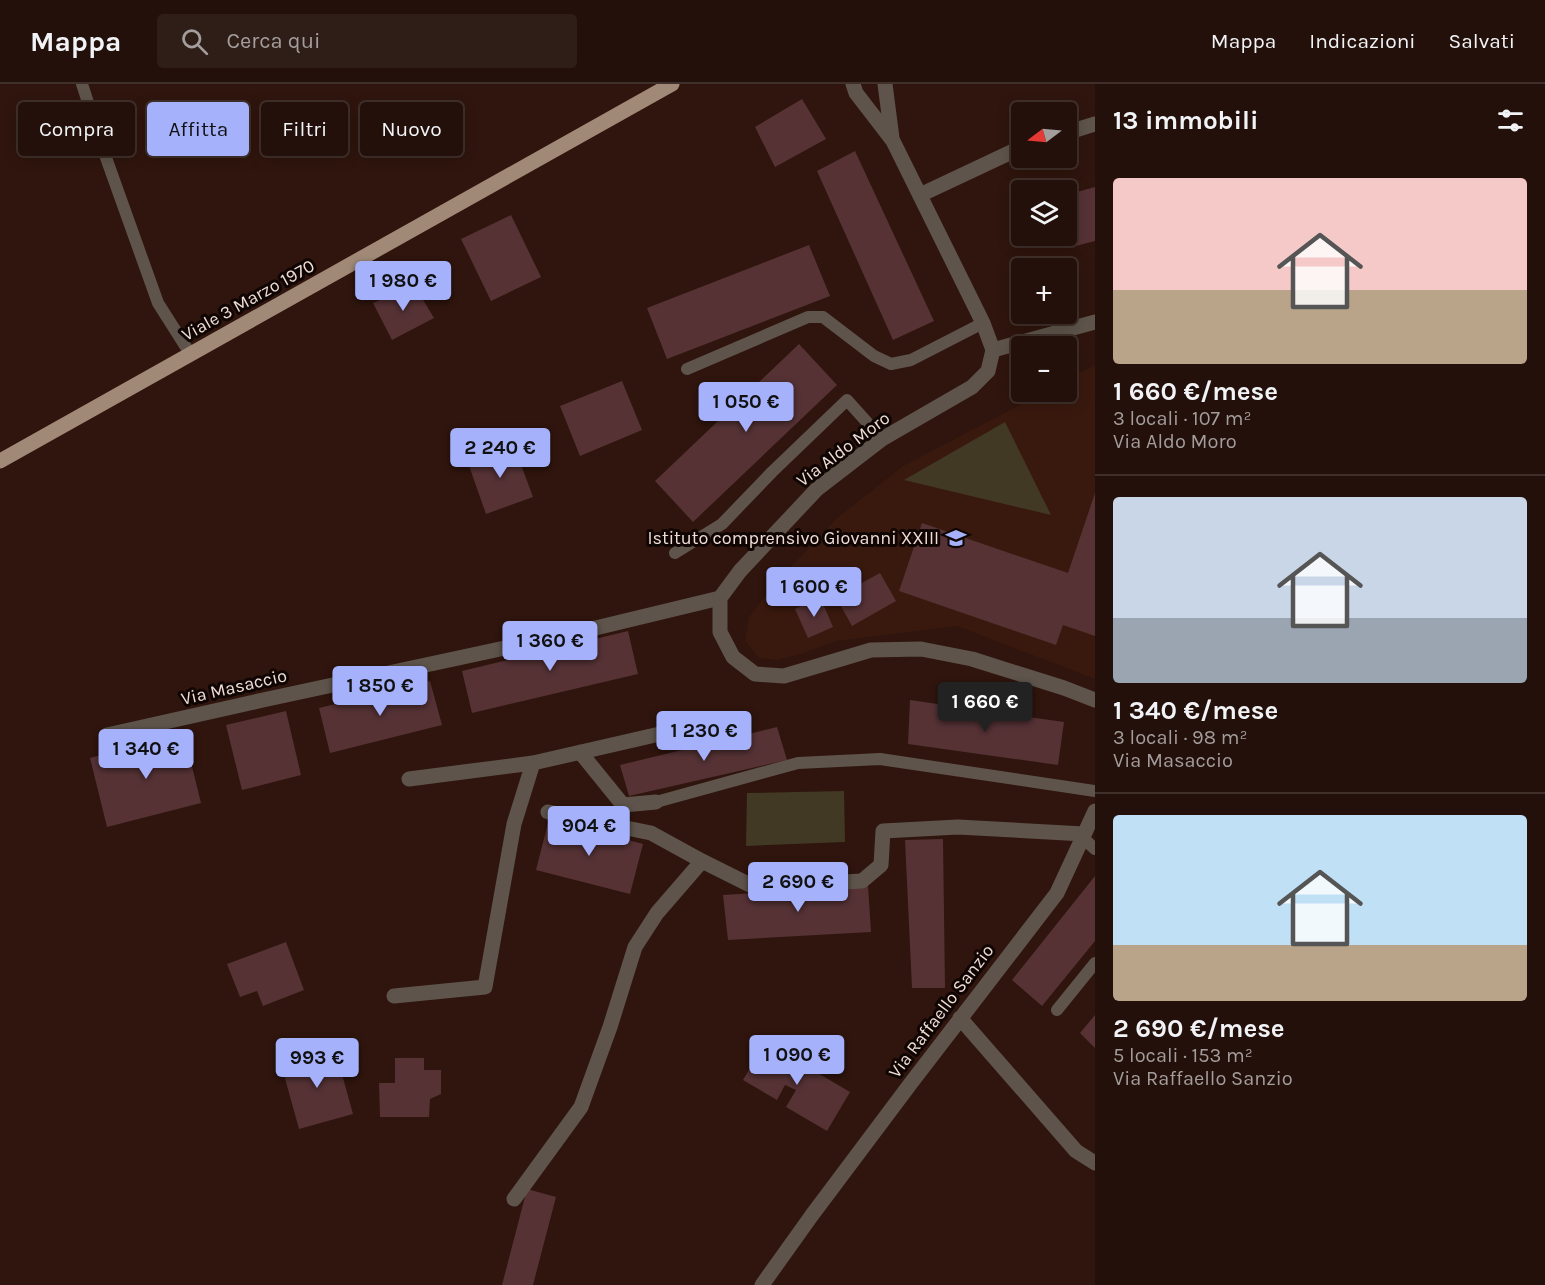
<!DOCTYPE html>
<html lang="it">
<meta charset="utf-8">
<style>
:root{--surface:#23100a;--page:#2f1e18;--text:#f1f3f6;--muted:#a39d9c;--line:#40302b;--accent:#a6b1fc}
body{margin:0;font-family:Karla,sans-serif;background:var(--page);color:var(--text);height:100vh;display:flex;flex-direction:column;font-size:22px;white-space:nowrap}
*{box-sizing:border-box;margin:0}
p{font-size:20px;color:var(--muted)}
.icon{flex:none;width:33px;height:33px;fill:none;stroke:currentColor;stroke-width:2;stroke-linecap:round;stroke-linejoin:round}
.map{position:relative;flex:1;overflow:hidden}
.panel{display:flex;flex-direction:column;background:var(--surface);width:450px}
.panel>*{flex:none}
.hud{position:absolute;left:18px;top:18px;width:570px;height:54px;display:flex;gap:12px}
.needle{width:39px;rotate:254deg}
.fabs{position:absolute;left:1011px;top:18px;display:grid;gap:12px}
.fabs a{display:grid;place-items:center;width:66px;height:66px;border-radius:6px;background:var(--surface);box-shadow:0 3px 15px #0003,0 0 0 2px var(--line);font-size:30px}
.price{position:absolute;translate:-50% -51px;padding:0 14px;border-radius:6px;background:var(--accent);color:#111;font-size:20px;line-height:39px;filter:drop-shadow(0 2px 3px #0008)}
.price::after{content:'';position:absolute;left:50%;top:36px;width:18px;height:14px;margin-left:-9px;background:inherit;clip-path:polygon(0 0,100% 0,50% 100%)}
.price.selected{background:#222;color:#fff}
ul{padding:0;list-style:none}
li{display:grid;align-content:center;gap:12px;height:318px;padding:0 18px}
li+li{border-top:2px solid var(--line)}
li span{display:grid;place-items:center;height:186px;border-radius:6px;color:#555}
li>.icon{margin-inline-start:auto}
span .icon{width:108px;height:108px;fill:#fffc;stroke-width:1}
li b{font-size:26px}
h2{display:flex;justify-content:space-between;align-items:center;height:72px;padding:0 18px;font-size:26px}
.chip{padding:0 21px;border-radius:6px;background:var(--surface);box-shadow:0 3px 15px #0003,0 0 0 2px var(--line);font-size:21px;line-height:54px}
.chip.selected{background:var(--accent);color:#111}
header{display:flex;align-items:center;gap:36px;box-sizing:border-box;height:84px;padding:0 30px;background:var(--surface);border-bottom:2px solid var(--line)}
header strong{font-size:28px}
nav{display:flex;gap:33px;margin-inline-start:auto;font-size:21px}
.search{width:420px;height:54px;background:var(--page);display:flex;align-items:center;gap:15px;box-sizing:border-box;padding:0 21px;border-radius:6px;color:var(--muted);font-size:22px}
main{display:flex;flex:1;min-height:0}
.map>svg:first-child{display:block}
</style>
<header>
<strong>Mappa</strong>
<div class="search"><svg class="icon" aria-label="search" viewBox="0 0 24 24"><circle cx="10" cy="10" r="6"/><path d="M15 15l6 6"/></svg>Cerca qui</div>
<nav><a>Mappa</a><a>Indicazioni</a><a>Salvati</a></nav>
</header>
<main>
<div class="map">
<svg width="1095" height="1201" viewBox="0 0 1095 1201">
<rect width="100%" height="100%" fill="#2f150d"/>
<!-- built -->
<path fill="#39190e" d="M 1095,281 L 1095,595 L 957,542 L 836,557 L 801,570 L 776,576 L 759,574 L 745,557 L 749,533 L 773,502 L 837,434 L 903,382 L 1045,308 L 1066,308 L 1067,296 Z"/>
<!-- green -->
<path fill="#413924" d="M 1005,338 L 1051,431 L 904,396 Z
M 844,707 L 845,758 L 746,762 L 747,709 Z"/>
<!-- building -->
<path fill="#563235" d="M 802,15 L 826,55 L 775,83 L 755,43 Z
M 855,67 L 934,237 L 893,256 L 817,87 Z
M 1095,103 L 1095,157 L 1068,164 L 1065,152 L 1066,152 L 1066,111 Z
M 511,131 L 541,193 L 491,217 L 461,155 Z
M 809,161 L 830,212 L 667,275 L 647,224 Z
M 414,201 L 434,234 L 392,256 L 373,219 Z
M 799,260 L 837,301 L 693,438 L 655,397 Z
M 622,297 L 642,346 L 580,372 L 560,322 Z
M 513,359 L 533,413 L 486,430 L 467,376 Z
M 1095,409 L 1095,552 L 1063,541 L 1056,561 L 899,507 L 922,439 L 1068,489 Z
M 880,489 L 896,517 L 852,542 L 836,513 Z
M 820,513 L 833,543 L 808,554 L 795,525 Z
M 628,547 L 638,590 L 472,629 L 462,587 Z
M 430,597 L 442,641 L 330,669 L 319,624 Z
M 910,616 L 1064,638 L 1058,681 L 908,660 Z
M 286,627 L 301,691 L 242,706 L 226,641 Z
M 777,643 L 787,676 L 629,712 L 620,681 Z
M 184,650 L 201,719 L 107,743 L 90,674 Z
M 549,735 L 643,760 L 630,810 L 536,786 Z
M 943,755 L 945,904 L 912,904 L 905,756 Z
M 1095,792 L 1095,857 L 1042,922 L 1012,896 Z
M 868,802 L 871,848 L 728,856 L 723,811 Z
M 286,858 L 304,906 L 263,922 L 257,907 L 240,913 L 227,880 Z
M 1095,931 L 1095,964 L 1080,949 Z
M 765,958 L 850,1008 L 827,1047 L 786,1023 L 796,1006 L 785,1001 L 777,1016 L 743,996 Z
M 335,965 L 353,1030 L 299,1045 L 281,980 Z
M 395,974 L 424,974 L 424,986 L 441,986 L 441,1010 L 430,1015 L 429,1033 L 380,1033 L 379,999 L 395,999 Z
M 527,1105 L 556,1113 L 533,1201 L 502,1201 Z"/>
<g fill="none" stroke-linecap="round" stroke-linejoin="round">
<!-- service -->
<path stroke="#5e544b" stroke-width="12" d="M 82,0 L 104,68 L 158,219 L 191,271
M 687,285 L 808,233 L 823,233 L 874,272 L 891,280 L 911,276 L 983,239
M 675,469 L 722,440 L 772,388 L 847,316 L 882,355
M 656,718 L 798,679 L 880,675 L 1095,707
M 1083,754 L 1095,765
M 1057,926 L 1095,879"/>
<!-- minor -->
<path stroke="#5e544b" stroke-width="15" d="M 1066,49 L 1095,40
M 920,111 L 1022,63
M 993,266 L 1095,238
M 107,651 L 263,616 L 579,548 L 720,514
M 580,668 L 623,721 L 656,718
M 409,695 L 533,679 L 699,641
M 548,728 L 651,749 L 702,777 L 754,803 L 862,797 L 881,781 L 883,747 L 958,743 L 1084,750
M 394,912 L 485,903 L 514,740 L 533,679
M 960,934 L 1076,1067 L 1095,1079
M 514,1115 L 581,1023 L 610,943 L 635,863 L 657,829 L 702,777
M 762,1201 L 812,1131 L 911,999 L 1057,809 L 1095,727"/>
<!-- tertiary -->
<path stroke="#5e544b" stroke-width="15" d="M 853,0 L 856,9 L 893,57 L 983,239 L 993,266 L 988,287 L 972,303 L 882,355 L 817,405 L 740,487 L 720,514 L 720,548 L 733,573 L 755,590 L 784,592 L 871,566 L 921,565 L 972,575 L 1064,604 L 1095,616
M 885,0 L 892,54"/>
<!-- primary -->
<path stroke="#a08a77" stroke-width="15" d="M 0,377 L 672,0"/>
</g>
<!-- icons -->
<defs>
<g id="school-bare" transform="scale(1.62)"><path d="M0-5L7-2L0 1L-7-2ZM-4 1L0 2.5L4 1V4Q0 6-4 4Z" fill="#a6b1fc" stroke="#0f0503" stroke-width="2.5" paint-order="stroke"/></g>
</defs>
<g fill-rule="evenodd">
<use href="#school-bare" x="956" y="454"/>
</g>
<g text-anchor="middle" dominant-baseline="central" stroke-width="6" stroke-linejoin="round" paint-order="stroke">
<!-- street labels -->
<g font-size="18" fill="#efddd6" stroke="#0f0503">
<text transform="translate(248 216) rotate(-29)">Viale 3 Marzo 1970</text>
<text transform="translate(843 365) rotate(-37)">Via Aldo Moro</text>
<text transform="translate(234 603) rotate(-13)">Via Masaccio</text>
<text transform="translate(941 927) rotate(-53)">Via Raffaello Sanzio</text>
</g>
<!-- poi labels -->
<g font-size="18" fill="#efddd6" stroke="#0f0503" text-anchor="end">
<text x="939" y="454">Istituto comprensivo Giovanni XXIII</text>
</g>
</g>
</svg>
<div class="fabs">
<a><svg class="needle" viewBox="-14 -14 28 28"><path d="M0-13l5 13h-10z" fill="#e53935"/><path d="M0 13l5-13h-10z" fill="#a39d9c"/></svg></a>
<a><svg class="icon" aria-label="layers" viewBox="0 0 24 24"><path d="M12 4l9 5-9 5-9-5zM3 14l9 5 9-5"/></svg></a>
<a>+</a>
<a>−</a>
</div>
<b class="price" style="left:403px;top:228px">1 980 €</b>
<b class="price" style="left:746px;top:349px">1 050 €</b>
<b class="price" style="left:500px;top:395px">2 240 €</b>
<b class="price" style="left:814px;top:534px">1 600 €</b>
<b class="price" style="left:550px;top:588px">1 360 €</b>
<b class="price" style="left:380px;top:633px">1 850 €</b>
<b class="price selected" style="left:985px;top:649px">1 660 €</b>
<b class="price" style="left:704px;top:678px">1 230 €</b>
<b class="price" style="left:146px;top:696px">1 340 €</b>
<b class="price" style="left:589px;top:773px">904 €</b>
<b class="price" style="left:798px;top:829px">2 690 €</b>
<b class="price" style="left:797px;top:1002px">1 090 €</b>
<b class="price" style="left:317px;top:1005px">993 €</b>
<div class="hud">
<a class="chip">Compra</a>
<a class="chip selected">Affitta</a>
<a class="chip">Filtri</a>
<a class="chip">Nuovo</a>
</div>
</div>
<section class="panel">
<h2>13 immobili<svg class="icon" aria-label="filters" viewBox="0 0 24 24"><path d="M4 7h16M4 17h16"/><circle cx="9" cy="7" r="2"/><circle cx="15" cy="17" r="2"/></svg></h2>
<ul>
<li><span style="background:linear-gradient(#f6c9c9 60%,#b9a48a 0)"><svg class="icon" aria-label="home" viewBox="0 0 24 24"><path d="M3 11l9-7 9 7M6 9v11h12V9"/></svg></span><div><b>1 660 €/mese</b><p>3 locali · 107 m²</p><p>Via Aldo Moro</p></div></li>
<li><span style="background:linear-gradient(#c9d6e8 65%,#9aa5b1 0)"><svg class="icon" aria-label="home" viewBox="0 0 24 24"><path d="M3 11l9-7 9 7M6 9v11h12V9"/></svg></span><div><b>1 340 €/mese</b><p>3 locali · 98 m²</p><p>Via Masaccio</p></div></li>
<li><span style="background:linear-gradient(#bfe0f5 70%,#b9a48a 0)"><svg class="icon" aria-label="home" viewBox="0 0 24 24"><path d="M3 11l9-7 9 7M6 9v11h12V9"/></svg></span><div><b>2 690 €/mese</b><p>5 locali · 153 m²</p><p>Via Raffaello Sanzio</p></div></li>
</ul>
</section>
</main>
